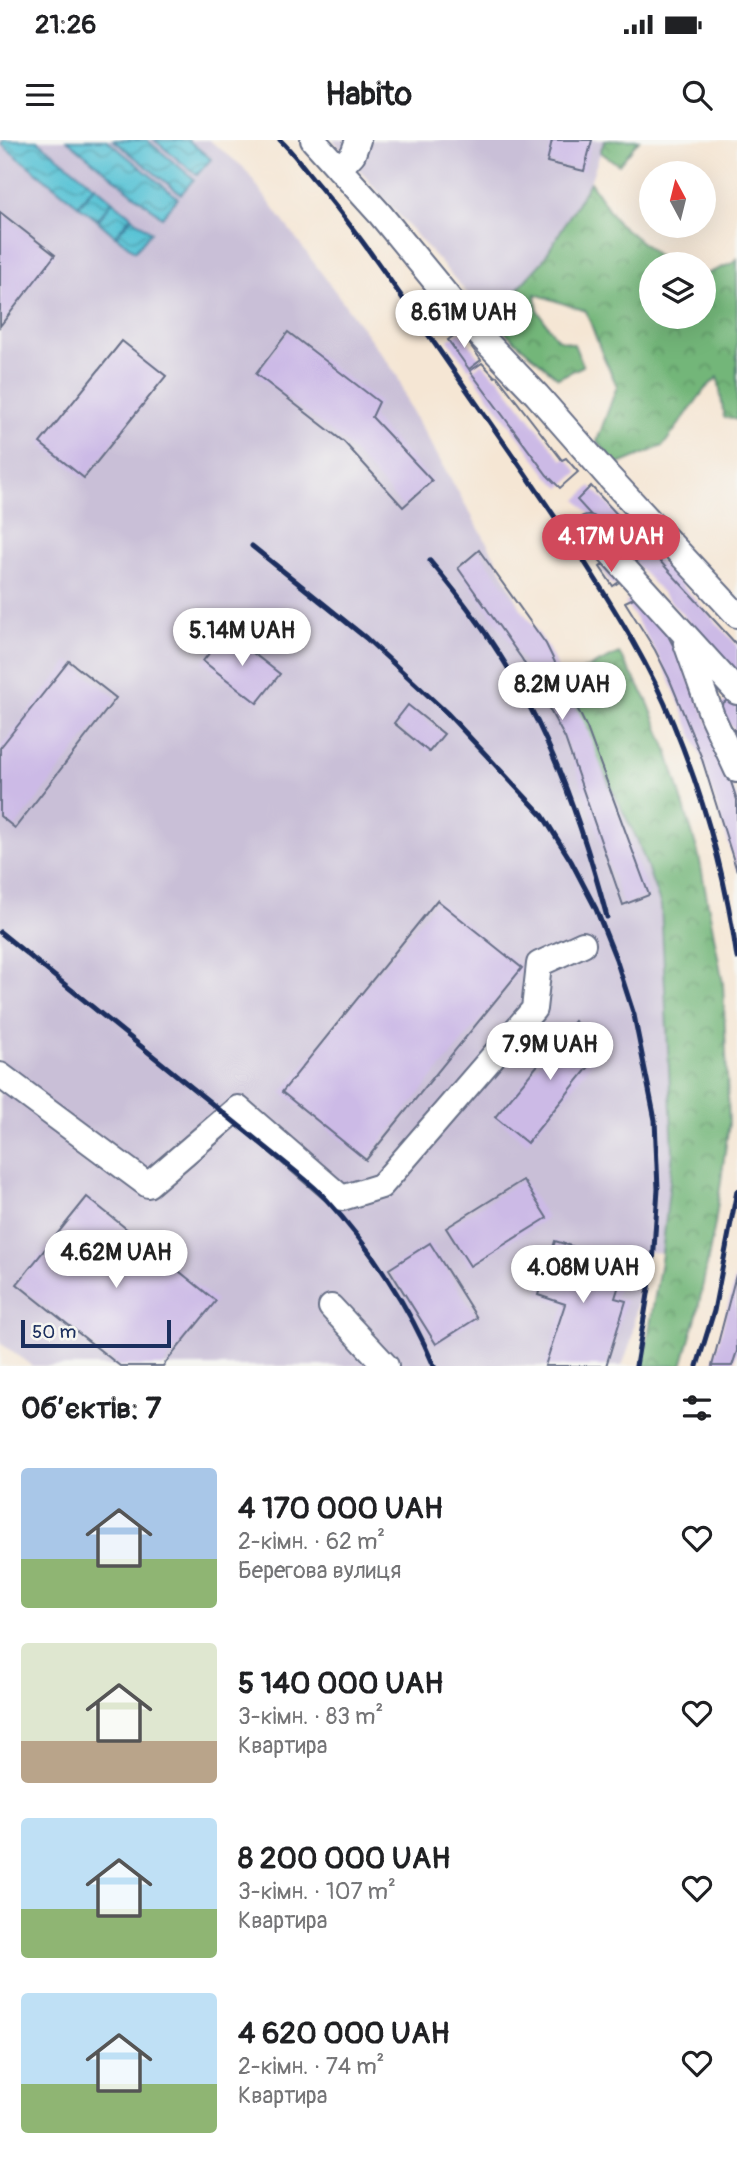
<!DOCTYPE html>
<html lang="uk">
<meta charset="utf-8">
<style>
:root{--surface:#fff;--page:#f2f2f2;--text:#202124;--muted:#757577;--accent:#d1495b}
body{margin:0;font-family:Pangolin,sans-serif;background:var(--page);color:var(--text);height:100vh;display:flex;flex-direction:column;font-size:26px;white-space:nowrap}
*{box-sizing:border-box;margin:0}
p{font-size:23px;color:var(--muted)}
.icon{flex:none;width:38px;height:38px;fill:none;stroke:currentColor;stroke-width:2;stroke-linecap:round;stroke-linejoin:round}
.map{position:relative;height:1226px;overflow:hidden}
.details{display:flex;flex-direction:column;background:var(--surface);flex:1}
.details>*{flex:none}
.needle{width:46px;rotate:353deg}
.tools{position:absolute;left:639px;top:21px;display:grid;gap:14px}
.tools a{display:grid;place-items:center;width:77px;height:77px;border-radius:50%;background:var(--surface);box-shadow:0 7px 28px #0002;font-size:35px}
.scale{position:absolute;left:21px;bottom:18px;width:150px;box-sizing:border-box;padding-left:7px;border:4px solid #1b2f5e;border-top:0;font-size:19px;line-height:24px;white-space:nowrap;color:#1b2f5e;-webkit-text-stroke:5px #f6f6f2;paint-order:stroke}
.price{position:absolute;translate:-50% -60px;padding:0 16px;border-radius:24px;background:#fff;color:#222;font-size:23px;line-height:46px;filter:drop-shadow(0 2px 4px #0008)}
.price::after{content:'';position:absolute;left:50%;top:42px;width:21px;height:16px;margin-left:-10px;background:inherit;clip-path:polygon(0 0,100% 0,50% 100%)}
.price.active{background:var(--accent);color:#fff}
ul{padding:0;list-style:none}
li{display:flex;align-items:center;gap:21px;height:175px;padding:0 21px}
li span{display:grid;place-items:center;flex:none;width:196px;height:140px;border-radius:7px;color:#555}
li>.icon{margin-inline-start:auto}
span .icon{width:84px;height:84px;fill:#fffc;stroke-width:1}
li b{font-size:30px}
h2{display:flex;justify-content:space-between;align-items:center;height:84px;padding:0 21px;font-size:30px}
.status{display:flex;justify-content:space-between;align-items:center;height:49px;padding:0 35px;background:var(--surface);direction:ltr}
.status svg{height:19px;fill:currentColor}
header{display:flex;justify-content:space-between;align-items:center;height:91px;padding:0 21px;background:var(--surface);font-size:32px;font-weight:800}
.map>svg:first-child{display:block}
</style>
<div class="status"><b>21:26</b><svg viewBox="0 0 49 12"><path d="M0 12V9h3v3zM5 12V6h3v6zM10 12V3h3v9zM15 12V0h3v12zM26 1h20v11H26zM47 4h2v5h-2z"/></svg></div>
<header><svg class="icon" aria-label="menu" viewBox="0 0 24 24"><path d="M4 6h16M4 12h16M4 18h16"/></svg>Habito<svg class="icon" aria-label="search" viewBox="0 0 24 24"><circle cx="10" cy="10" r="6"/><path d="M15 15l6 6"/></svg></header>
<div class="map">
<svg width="737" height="1226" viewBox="0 0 737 1226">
<defs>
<pattern id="forest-crowns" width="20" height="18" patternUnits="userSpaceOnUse" patternTransform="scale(1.75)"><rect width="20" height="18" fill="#73b679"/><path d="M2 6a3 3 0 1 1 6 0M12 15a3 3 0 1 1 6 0" fill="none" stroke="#5e9466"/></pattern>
<pattern id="water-waves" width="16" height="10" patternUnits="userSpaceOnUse" patternTransform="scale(1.75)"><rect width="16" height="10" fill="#59c3d5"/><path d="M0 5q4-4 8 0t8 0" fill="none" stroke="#499fb0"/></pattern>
</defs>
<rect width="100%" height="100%" fill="#f6f6f2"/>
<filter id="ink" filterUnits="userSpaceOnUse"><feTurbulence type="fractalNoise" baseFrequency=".0143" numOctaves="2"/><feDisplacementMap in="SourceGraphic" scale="14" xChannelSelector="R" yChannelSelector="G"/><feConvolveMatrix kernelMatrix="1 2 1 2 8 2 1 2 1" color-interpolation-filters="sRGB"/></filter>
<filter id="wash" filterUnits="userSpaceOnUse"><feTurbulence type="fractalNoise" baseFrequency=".00686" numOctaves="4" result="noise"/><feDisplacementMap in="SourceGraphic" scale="28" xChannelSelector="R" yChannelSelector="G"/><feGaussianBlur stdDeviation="1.57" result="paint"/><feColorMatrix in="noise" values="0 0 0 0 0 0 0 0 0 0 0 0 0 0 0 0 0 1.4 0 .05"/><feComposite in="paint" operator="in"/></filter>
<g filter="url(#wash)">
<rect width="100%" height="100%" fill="#f5e6d4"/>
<!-- industrial -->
<path fill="#c9bfd7" d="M 0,0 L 209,0 L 243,27 L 397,235 L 408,264 L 494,415 L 637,699 L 661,766 L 673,1012 L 662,1114 L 645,1111 L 631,1202 L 622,1226 L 32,1226 L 0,1203 Z
M 333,0 L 605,0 L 590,42 L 542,122 L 490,179 Z"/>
<!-- forest -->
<path fill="url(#forest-crowns)" stroke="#47726c" stroke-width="2" d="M 605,0 L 639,0 L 619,25 L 600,12 Z
M 590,42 L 617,82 L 668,124 L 651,124 L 651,177 L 704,177 L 704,135 L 733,123 L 737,119 L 737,280 L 724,277 L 718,237 L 705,249 L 663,306 L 617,325 L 597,301 L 617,246 L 601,211 L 586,171 L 535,154 L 538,171 L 557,199 L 574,204 L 583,226 L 558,238 L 490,179 L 542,122 Z
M 619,513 L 647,560 L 667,610 L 699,716 L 723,843 L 729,983 L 715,1084 L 697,1174 L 682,1226 L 643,1226 L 662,1114 L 673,1012 L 661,766 L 637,699 L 558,542 Z"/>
<!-- water -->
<path fill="url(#water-waves)" stroke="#3a799a" stroke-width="2" d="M 4,0 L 37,0 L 94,46 L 78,65 L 1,4 Z
M 67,0 L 107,0 L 178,58 L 162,77 Z
M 113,0 L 147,0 L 194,39 L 181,54 Z
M 154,0 L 188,0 L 211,19 L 197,35 Z
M 95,46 L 131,76 L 115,96 L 98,81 L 112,62 L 97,80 L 79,66 Z
M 132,77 L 151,92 L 135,111 L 116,96 Z"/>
<g id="blocks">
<!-- building -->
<path fill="#ccbae6" d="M 552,0 L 592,0 L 584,31 L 547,22 Z
M 0,72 L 55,115 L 0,186 Z
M 460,191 L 481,220 L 469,229 L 448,200 Z
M 288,192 L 379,262 L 372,277 L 432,341 L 403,367 L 344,302 L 256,234 Z
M 122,201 L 166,236 L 84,338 L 40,303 Z
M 482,223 L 495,237 L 497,236 L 562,320 L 566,318 L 578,332 L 560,348 L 547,335 L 470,231 Z
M 591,346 L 737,505 L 737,534 L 577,360 Z
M 479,410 L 546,504 L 587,588 L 649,755 L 623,765 L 565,598 L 522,519 L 458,428 Z
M 608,421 L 622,440 L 613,446 L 600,427 Z
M 640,455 L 661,482 L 681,521 L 721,612 L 737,660 L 737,731 L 701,616 L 669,538 L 655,510 L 625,462 Z
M 226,492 L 280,534 L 257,563 L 203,521 Z
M 69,521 L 116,558 L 15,688 L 0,676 L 0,608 Z
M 731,557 L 737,564 L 737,593 L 716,569 Z
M 408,565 L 444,594 L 429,612 L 394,583 Z
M 437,760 L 522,828 L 366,1020 L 282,952 Z
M 574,881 L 605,907 L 527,1003 L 495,977 Z
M 523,1040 L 547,1078 L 470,1126 L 446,1088 Z
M 87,1057 L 216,1161 L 163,1226 L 120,1226 L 17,1144 Z
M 555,1101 L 626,1123 L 615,1158 L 626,1161 L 606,1226 L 545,1226 L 565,1164 L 538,1155 Z
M 430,1103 L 477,1178 L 436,1204 L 389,1129 Z
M 736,1135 L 737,1211 L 732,1226 L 712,1226 Z"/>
</g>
</g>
<g filter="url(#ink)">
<use href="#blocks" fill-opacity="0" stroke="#676f87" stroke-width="2"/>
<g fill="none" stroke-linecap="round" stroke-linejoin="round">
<!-- minor casing -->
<g stroke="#676f87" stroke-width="28">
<path id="minor" d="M 313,0 L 380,74 L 476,191 L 537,255 L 608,336 L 737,475
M 339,29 L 353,14 L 358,0
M 588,388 L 737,552
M 686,503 L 712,576 L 737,630
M 0,935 L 148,1045 L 238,968 L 342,1058 L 381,1046 L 534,869 L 539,824 L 583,804
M 331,1167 L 386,1226"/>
</g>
<!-- minor -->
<use href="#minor" stroke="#fff" stroke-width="24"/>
<!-- rail -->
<path stroke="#1b2f5e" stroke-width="5" d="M 280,0 C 293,12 303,27 314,40 C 359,93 397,151 437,207 C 486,278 537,348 584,421 C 617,473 650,526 673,583 C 704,658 726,738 737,818
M 252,406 L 366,498 L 447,573 L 543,676 L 571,721 L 596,769 L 616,819 L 634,875 L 655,980 L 658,1049 L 653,1124 L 636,1226
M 430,421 C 476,475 517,535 546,600 C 572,657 591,717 607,777
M 0,792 L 290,1027 C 302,1037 315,1047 326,1059 C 370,1107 409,1166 434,1226
M 697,1226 L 714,1171 L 737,1051"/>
</g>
</g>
</svg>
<div class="tools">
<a><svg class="needle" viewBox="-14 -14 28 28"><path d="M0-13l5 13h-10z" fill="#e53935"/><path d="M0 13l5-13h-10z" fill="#757577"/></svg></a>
<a><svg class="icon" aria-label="layers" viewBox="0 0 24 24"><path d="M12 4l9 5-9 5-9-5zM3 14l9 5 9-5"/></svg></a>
</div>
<div class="scale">50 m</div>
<b class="price" style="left:464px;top:210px">8.61M UAH</b>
<b class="price active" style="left:611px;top:434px">4.17M UAH</b>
<b class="price" style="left:242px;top:528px">5.14M UAH</b>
<b class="price" style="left:562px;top:582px">8.2M UAH</b>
<b class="price" style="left:550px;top:942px">7.9M UAH</b>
<b class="price" style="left:116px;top:1150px">4.62M UAH</b>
<b class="price" style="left:583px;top:1165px">4.08M UAH</b>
</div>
<section class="details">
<h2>Об’єктів: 7<svg class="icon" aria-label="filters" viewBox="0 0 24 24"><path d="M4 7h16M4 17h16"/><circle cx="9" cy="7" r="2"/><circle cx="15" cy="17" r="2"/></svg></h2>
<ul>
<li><span style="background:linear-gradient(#a9c7e8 65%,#8fb573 0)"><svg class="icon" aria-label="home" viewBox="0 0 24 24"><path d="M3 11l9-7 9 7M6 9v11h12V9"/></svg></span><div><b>4 170 000 UAH</b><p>2-кімн. · 62 m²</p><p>Берегова вулиця</p></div><svg class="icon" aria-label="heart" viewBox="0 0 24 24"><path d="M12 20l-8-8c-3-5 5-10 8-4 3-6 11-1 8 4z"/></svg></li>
<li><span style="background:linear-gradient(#dfe7d0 70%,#b9a48a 0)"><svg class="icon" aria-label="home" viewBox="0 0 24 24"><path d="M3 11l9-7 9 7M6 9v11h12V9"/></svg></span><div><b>5 140 000 UAH</b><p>3-кімн. · 83 m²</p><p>Квартира</p></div><svg class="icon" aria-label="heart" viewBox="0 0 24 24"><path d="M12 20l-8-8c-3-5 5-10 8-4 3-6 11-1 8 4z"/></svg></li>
<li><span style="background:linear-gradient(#bfe0f5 65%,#8fb573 0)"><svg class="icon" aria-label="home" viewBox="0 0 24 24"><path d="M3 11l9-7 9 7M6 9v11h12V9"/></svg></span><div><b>8 200 000 UAH</b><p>3-кімн. · 107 m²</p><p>Квартира</p></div><svg class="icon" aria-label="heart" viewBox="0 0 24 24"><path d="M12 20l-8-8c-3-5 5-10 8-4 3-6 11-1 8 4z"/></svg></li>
<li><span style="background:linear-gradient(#bfe0f5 65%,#8fb573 0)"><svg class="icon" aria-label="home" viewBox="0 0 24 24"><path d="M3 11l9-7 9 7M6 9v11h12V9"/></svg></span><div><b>4 620 000 UAH</b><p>2-кімн. · 74 m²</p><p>Квартира</p></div><svg class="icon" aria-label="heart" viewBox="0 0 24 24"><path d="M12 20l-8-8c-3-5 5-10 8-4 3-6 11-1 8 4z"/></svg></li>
</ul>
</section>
